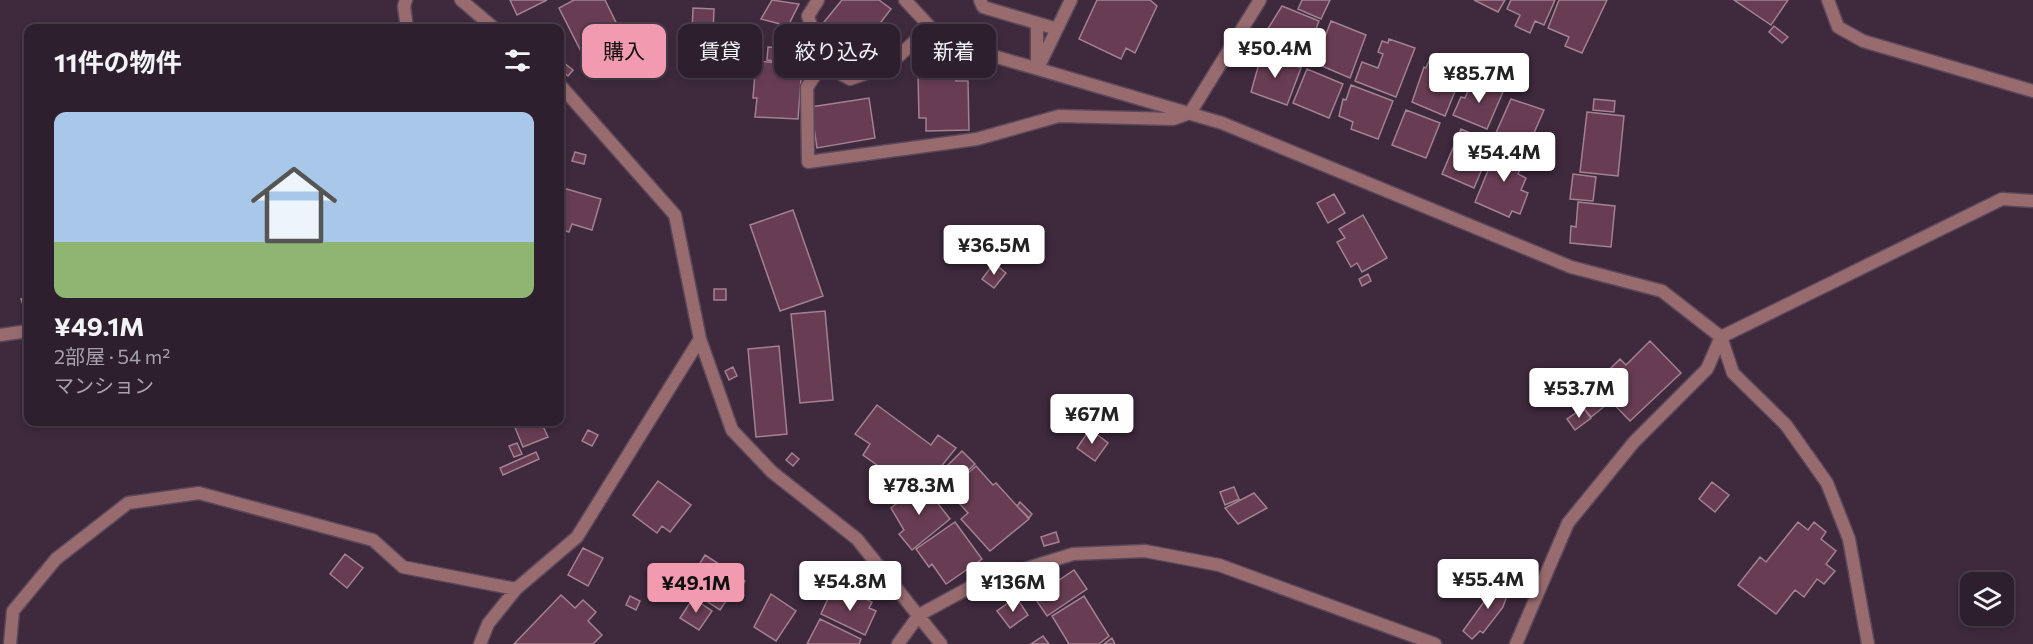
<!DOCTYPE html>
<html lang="ja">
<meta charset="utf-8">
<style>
:root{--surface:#2e1f2e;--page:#362736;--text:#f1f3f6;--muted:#a7a2aa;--line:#493d4a;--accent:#f29ab0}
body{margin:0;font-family:Commissioner,"Noto Sans JP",sans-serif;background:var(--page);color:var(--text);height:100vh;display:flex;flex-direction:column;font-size:22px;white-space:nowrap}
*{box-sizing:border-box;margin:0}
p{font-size:20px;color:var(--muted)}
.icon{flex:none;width:33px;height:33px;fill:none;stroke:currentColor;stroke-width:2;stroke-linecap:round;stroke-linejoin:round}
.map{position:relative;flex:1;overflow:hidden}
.details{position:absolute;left:24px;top:24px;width:540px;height:402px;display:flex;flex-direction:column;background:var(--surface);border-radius:12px;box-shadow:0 3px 9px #0003,0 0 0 2px var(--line)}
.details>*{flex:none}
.guide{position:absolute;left:582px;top:24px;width:570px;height:54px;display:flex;gap:12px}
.tools{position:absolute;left:1960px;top:572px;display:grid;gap:12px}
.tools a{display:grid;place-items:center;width:54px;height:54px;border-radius:12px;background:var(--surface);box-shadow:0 3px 9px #0003,0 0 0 2px var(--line);font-size:30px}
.price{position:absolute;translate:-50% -51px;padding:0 14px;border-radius:6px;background:#fff;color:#222;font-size:20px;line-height:39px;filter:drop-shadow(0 2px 3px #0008)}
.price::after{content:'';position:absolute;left:50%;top:36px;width:18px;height:14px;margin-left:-9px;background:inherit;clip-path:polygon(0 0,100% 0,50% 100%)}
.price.on{background:var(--accent);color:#111}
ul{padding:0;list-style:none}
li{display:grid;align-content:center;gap:12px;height:318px;padding:0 30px}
li span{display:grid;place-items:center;height:186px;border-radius:12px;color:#555}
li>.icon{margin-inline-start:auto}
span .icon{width:108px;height:108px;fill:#fffc;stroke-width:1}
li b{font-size:26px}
h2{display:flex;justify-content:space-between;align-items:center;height:72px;padding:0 30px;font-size:26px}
.pill{padding:0 21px;border-radius:12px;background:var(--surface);box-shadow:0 3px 9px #0003,0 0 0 2px var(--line);font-size:21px;line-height:54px}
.pill.on{background:var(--accent);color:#111}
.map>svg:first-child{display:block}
</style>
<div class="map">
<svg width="2033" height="644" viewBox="0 0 2033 644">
<rect width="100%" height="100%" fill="#3e293d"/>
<!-- building -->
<path fill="#683d53" stroke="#a28190" stroke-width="1.5" d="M 510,0 L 547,0 L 517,15 Z
M 574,0 L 605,0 L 632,55 L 593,75 L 559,8 Z
M 772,0 L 799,4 L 788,26 L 761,19 Z
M 842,0 L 879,0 L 891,9 L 881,22 L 889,29 L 863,61 L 860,59 L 853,66 L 822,49 L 832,37 L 820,27 Z
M 1097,0 L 1150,0 L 1157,6 L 1135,53 L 1126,48 L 1121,59 L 1079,39 Z
M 1302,0 L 1330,0 L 1321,19 L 1298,9 Z
M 1474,0 L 1505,0 L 1498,12 Z
M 1511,0 L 1555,0 L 1544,25 L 1535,21 L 1530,33 L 1515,26 L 1520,15 L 1507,9 Z
M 1559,0 L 1607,0 L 1582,53 L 1565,46 L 1569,37 L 1548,28 Z
M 1734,0 L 1788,0 L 1771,25 Z
M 1282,6 L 1319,21 L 1305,58 L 1261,40 Z
M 693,8 L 714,9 L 712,56 L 691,55 Z
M 1331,21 L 1366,35 L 1350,78 L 1315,63 Z
M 1774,26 L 1788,37 L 1782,43 L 1769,32 Z
M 1389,39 L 1415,48 L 1396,97 L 1355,81 L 1362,62 L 1378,68 L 1383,54 L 1378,52 L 1382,41 L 1388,43 Z
M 768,47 L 792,49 L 791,63 L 767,60 Z
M 1266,54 L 1301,68 L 1287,105 L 1251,92 L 1260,60 L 1263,61 Z
M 756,61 L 802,65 L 798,119 L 755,117 L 757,98 L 753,98 Z
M 1429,61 L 1459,73 L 1456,78 L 1460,79 L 1445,116 L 1412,102 L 1424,67 L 1426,68 Z
M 563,62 L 573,70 L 568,76 L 560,70 Z
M 1307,69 L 1343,84 L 1329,118 L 1293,103 Z
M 956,73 L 956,81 L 968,81 L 969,130 L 926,131 L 926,118 L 919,118 L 918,74 Z
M 1473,79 L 1503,92 L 1487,129 L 1453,115 L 1461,97 L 1465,98 Z
M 1351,85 L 1393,101 L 1378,139 L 1351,129 L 1353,122 L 1339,116 L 1343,99 L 1346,100 Z
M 869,98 L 875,138 L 817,148 L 811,107 Z
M 1511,99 L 1544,110 L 1527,149 L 1495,135 Z
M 1594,99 L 1615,101 L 1614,112 L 1593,110 Z
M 1406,110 L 1440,123 L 1426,158 L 1392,145 Z
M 1587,112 L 1624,116 L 1618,176 L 1580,172 Z
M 1461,129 L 1493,143 L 1474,188 L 1442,174 Z
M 1499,144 L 1526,156 L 1518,174 L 1526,178 L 1521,190 L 1528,193 L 1520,214 L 1512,211 L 1509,217 L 1475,202 Z
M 575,152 L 586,155 L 584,164 L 572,161 Z
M 1573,174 L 1596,177 L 1593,201 L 1570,199 Z
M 560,187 L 601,199 L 592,230 L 572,224 L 569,232 L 560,229 Z
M 1334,194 L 1345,213 L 1328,223 L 1317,203 Z
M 1578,202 L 1615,206 L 1611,247 L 1570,243 L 1571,226 L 1576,227 Z
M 793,210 L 823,296 L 780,311 L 750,225 Z
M 1363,215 L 1387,258 L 1362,272 L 1357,263 L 1351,267 L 1337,242 L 1345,238 L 1339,229 Z
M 994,263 L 1006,273 L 994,288 L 982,279 Z
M 1368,274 L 1371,281 L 1362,286 L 1359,279 Z
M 714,289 L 726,289 L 726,300 L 714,300 Z
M 28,297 L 28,307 L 24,308 L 21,299 Z
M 825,311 L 833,400 L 800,403 L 791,314 Z
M 1650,341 L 1681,373 L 1630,421 L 1598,388 L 1614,373 L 1610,369 L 1620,359 L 1626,365 Z
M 779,346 L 787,434 L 756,437 L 748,349 Z
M 733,367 L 737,376 L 729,380 L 725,371 Z
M 1596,391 L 1606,405 L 1591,417 L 1580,403 Z
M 877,405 L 931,445 L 938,435 L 956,448 L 940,468 L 939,467 L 933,474 L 917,467 L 905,485 L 863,455 L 870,444 L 855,434 Z
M 1583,408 L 1591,418 L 1575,430 L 1567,419 Z
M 522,422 L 541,422 L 548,437 L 523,447 L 514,425 Z
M 1090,429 L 1108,443 L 1095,461 L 1077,448 Z
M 588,430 L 598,435 L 592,446 L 582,441 Z
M 517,443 L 522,454 L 514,457 L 509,446 Z
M 962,451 L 975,464 L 957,481 L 945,468 Z
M 536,452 L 539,459 L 503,475 L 500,468 Z
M 792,453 L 799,459 L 793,466 L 786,460 Z
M 976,466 L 993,485 L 996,483 L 1029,519 L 990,551 L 961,519 L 968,513 L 948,491 Z
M 658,481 L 691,505 L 670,532 L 662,526 L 657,533 L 633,515 Z
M 1712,482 L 1729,495 L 1715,512 L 1699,499 Z
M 922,483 L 950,519 L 912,550 L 899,534 L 904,530 L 891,508 Z
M 1234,487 L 1239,499 L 1225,505 L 1220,492 Z
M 1254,493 L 1267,508 L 1238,524 L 1225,508 Z
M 1020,502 L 1032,514 L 1029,518 L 1017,506 Z
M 955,522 L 982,559 L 946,584 L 932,564 L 929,567 L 916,549 Z
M 1798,522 L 1808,530 L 1814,522 L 1826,532 L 1821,539 L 1836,551 L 1826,564 L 1835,571 L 1824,584 L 1817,579 L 1804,597 L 1795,590 L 1776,614 L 1738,585 L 1760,557 L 1766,562 Z
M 1056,532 L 1059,542 L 1044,546 L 1041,537 Z
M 583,548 L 603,558 L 588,586 L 568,575 Z
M 345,554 L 363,568 L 347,588 L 330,574 Z
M 705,555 L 745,581 L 735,598 L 730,595 L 720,610 L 685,587 Z
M 1074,570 L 1087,589 L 1047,616 L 1034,597 Z
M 1501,574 L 1509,579 L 1506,584 L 1497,579 Z
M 1494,580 L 1510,587 L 1503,607 L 1483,633 L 1480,631 L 1472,639 L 1463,631 L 1489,595 Z
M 831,592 L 853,602 L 856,595 L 872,602 L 869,608 L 876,611 L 865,635 L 821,614 Z
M 771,594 L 796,611 L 776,641 L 754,627 Z
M 561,595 L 575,608 L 583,600 L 596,612 L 588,621 L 602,635 L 593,644 L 514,644 Z
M 630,596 L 640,601 L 636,610 L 626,605 Z
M 1084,596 L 1109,636 L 1099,644 L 1069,644 L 1052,616 Z
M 1016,597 L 1028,615 L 1010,628 L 997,611 Z
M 693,598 L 712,611 L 699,630 L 680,618 Z
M 820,619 L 861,639 L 859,644 L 807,644 Z
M 1043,636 L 1049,644 L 1031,644 Z
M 1112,638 L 1115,644 L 1104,644 Z"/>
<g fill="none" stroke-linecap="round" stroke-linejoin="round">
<!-- minor casing -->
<g stroke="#5c485b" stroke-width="15">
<path id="minor" d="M 406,0 L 404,6 L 407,28
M 461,0 L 494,28
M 818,0 L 808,16 L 823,64 L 850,79 L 888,66 L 930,27
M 905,0 L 932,29 L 973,50 L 1222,123 L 1571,267 L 1662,291 L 1721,337 L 2002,199 L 2033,201
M 980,0 L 983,7 L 1057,29
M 1828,0 L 1838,27 L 1863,41 L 2033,91
M 1037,25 L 1037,66
M 823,64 L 807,87 L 808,162 L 977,139 L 1059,116 L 1173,119 L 1190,113 L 1260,0
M 1038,68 L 1071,0
M 560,85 L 675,215 L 700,339 L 732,430 L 772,472 L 857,539 L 941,644
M 0,335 L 28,331
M 1721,337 L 1733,373 L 1786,425 L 1827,483 L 1849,539 L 1868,644
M 10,644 L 13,611 L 56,559 L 128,503 L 199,493 L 373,540 L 403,567 L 516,589
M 480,644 L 488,624 L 516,589 L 577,537 L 700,339
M 898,644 L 919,615 L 976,584 L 1073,554 L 1145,551 L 1219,565 L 1435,644
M 1516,644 L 1568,523 L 1634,442 L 1707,369 L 1721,337"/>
</g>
<!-- minor -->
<use href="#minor" stroke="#986b6f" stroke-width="12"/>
</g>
</svg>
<div class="tools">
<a><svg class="icon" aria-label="layers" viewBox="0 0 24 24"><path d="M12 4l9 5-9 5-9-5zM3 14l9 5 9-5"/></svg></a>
</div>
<b class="price" style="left:1275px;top:79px">¥50.4M</b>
<b class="price" style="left:1479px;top:104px">¥85.7M</b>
<b class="price" style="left:1504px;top:183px">¥54.4M</b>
<b class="price" style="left:994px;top:276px">¥36.5M</b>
<b class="price" style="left:1579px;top:419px">¥53.7M</b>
<b class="price" style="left:1092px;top:445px">¥67M</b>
<b class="price" style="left:919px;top:516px">¥78.3M</b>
<b class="price" style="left:1488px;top:610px">¥55.4M</b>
<b class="price" style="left:850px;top:612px">¥54.8M</b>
<b class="price" style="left:1013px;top:613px">¥136M</b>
<b class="price on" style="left:696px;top:614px">¥49.1M</b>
<div class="guide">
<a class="pill on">購入</a>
<a class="pill">賃貸</a>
<a class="pill">絞り込み</a>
<a class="pill">新着</a>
</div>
<section class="details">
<h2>11件の物件<svg class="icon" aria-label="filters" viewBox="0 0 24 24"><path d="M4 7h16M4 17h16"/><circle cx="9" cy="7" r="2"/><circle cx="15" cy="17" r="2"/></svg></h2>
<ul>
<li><span style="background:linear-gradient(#a9c7e8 70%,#8fb573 0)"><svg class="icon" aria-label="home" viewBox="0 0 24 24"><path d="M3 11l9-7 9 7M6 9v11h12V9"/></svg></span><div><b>¥49.1M</b><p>2部屋 · 54 m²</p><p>マンション</p></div></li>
</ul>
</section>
</div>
